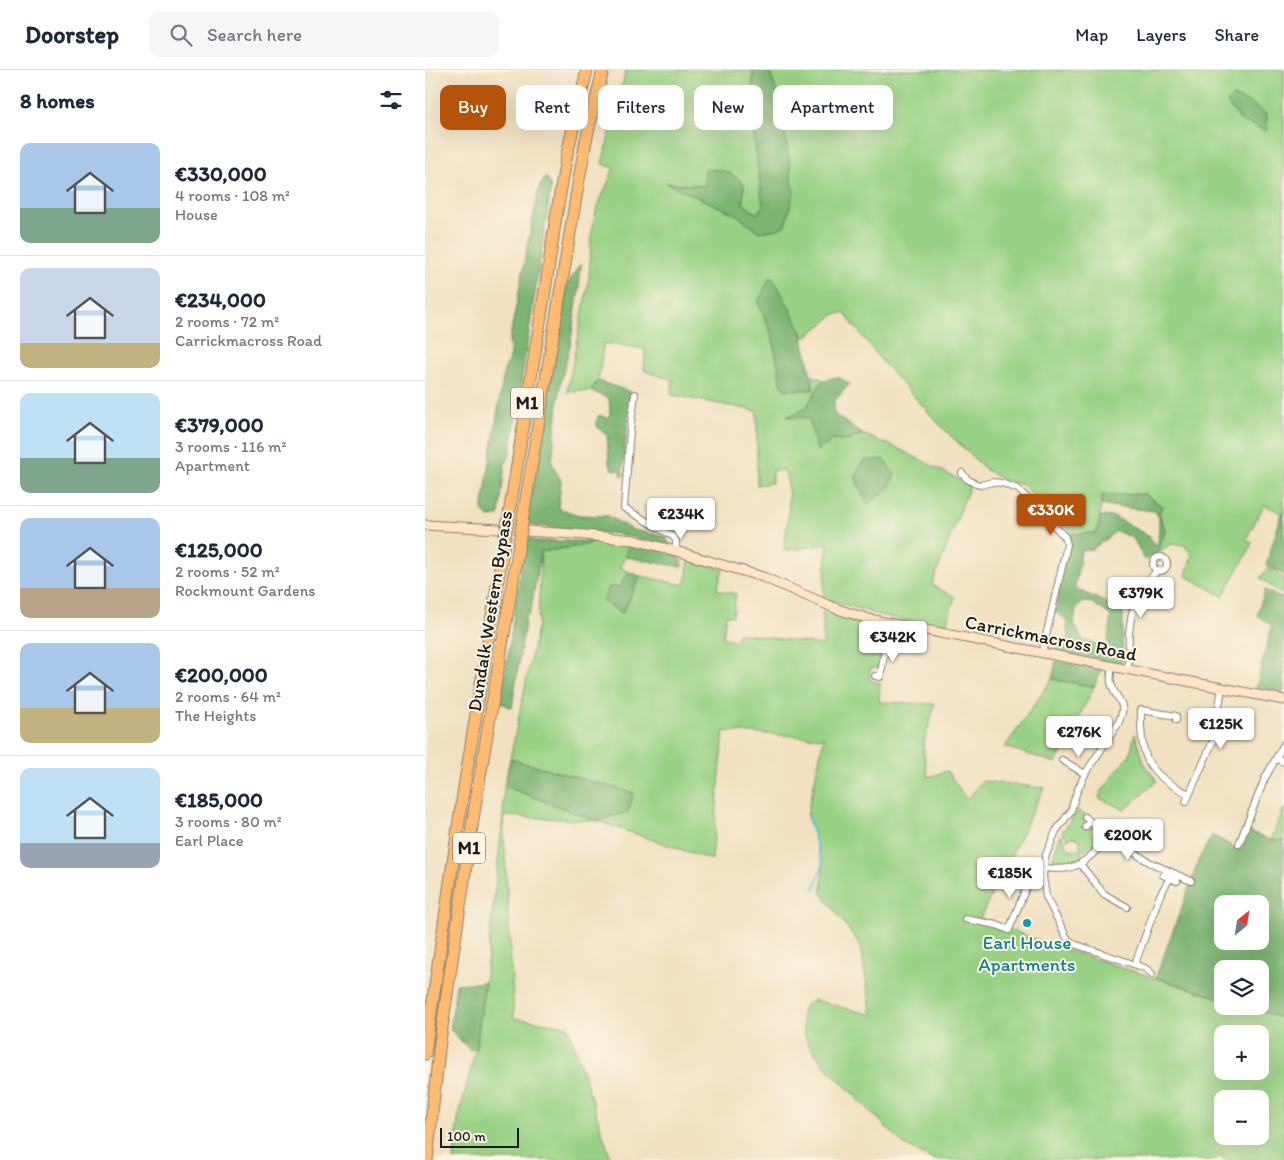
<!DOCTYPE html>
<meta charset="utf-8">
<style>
:root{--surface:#fff;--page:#f6f6f7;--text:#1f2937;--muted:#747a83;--line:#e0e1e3;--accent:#b45309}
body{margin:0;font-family:Itim,sans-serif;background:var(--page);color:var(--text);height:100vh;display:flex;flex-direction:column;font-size:19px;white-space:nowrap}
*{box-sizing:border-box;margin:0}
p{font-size:16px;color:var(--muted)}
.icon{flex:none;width:28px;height:28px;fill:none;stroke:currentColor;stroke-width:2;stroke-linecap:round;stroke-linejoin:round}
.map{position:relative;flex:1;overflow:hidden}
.side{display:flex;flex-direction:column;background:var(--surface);width:425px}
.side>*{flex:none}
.top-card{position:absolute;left:15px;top:15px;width:475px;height:45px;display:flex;gap:10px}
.needle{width:32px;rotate:30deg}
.tools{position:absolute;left:789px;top:825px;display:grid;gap:10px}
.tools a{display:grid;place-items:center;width:55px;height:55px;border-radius:10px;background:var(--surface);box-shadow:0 5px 20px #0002;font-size:25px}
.scale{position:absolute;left:15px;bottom:12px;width:79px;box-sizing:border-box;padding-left:5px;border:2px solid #1c1c1c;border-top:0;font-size:14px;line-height:18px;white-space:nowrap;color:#1c1c1c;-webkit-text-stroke:4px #fcf5e5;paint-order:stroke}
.price{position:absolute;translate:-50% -42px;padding:0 11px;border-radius:5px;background:#fff;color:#222;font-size:16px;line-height:32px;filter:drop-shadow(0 1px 2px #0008)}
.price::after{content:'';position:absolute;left:50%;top:30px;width:15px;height:11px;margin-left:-8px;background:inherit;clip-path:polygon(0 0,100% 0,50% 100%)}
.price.on{background:var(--accent);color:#fff}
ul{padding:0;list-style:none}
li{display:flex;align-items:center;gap:15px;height:125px;padding:0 20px}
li+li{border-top:1px solid var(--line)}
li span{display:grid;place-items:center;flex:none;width:140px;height:100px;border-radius:10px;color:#555}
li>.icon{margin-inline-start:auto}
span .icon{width:60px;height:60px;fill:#fffc;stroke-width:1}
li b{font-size:21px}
h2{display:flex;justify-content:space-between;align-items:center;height:60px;padding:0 20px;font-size:21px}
.pill{padding:0 18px;border-radius:10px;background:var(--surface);box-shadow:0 5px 20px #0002;font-size:18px;line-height:45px}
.pill.on{background:var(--accent);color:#fff}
header{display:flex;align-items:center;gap:30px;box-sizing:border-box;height:70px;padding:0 25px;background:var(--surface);border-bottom:1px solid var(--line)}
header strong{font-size:24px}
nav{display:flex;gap:28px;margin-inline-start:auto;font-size:18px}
.search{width:350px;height:45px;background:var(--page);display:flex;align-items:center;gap:12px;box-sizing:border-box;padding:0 18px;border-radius:10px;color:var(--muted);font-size:19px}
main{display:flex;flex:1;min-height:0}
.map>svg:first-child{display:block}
</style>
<header>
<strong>Doorstep</strong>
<div class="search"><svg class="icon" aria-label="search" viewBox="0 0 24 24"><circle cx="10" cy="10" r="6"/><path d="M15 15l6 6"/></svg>Search here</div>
<nav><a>Map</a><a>Layers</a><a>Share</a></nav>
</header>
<main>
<section class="side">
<h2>8 homes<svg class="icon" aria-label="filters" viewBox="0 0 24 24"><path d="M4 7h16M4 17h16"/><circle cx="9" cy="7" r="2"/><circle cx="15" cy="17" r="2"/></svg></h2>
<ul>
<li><span style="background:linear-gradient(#a9c7e8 65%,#7fa58c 0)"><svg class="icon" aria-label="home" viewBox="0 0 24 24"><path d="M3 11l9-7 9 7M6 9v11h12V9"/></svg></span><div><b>€330,000</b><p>4 rooms · 108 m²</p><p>House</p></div></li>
<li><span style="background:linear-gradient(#c9d6e8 75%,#c2b280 0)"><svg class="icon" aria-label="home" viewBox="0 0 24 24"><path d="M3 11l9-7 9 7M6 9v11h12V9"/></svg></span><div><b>€234,000</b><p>2 rooms · 72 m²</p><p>Carrickmacross Road</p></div></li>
<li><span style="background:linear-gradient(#bfe0f5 65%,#7fa58c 0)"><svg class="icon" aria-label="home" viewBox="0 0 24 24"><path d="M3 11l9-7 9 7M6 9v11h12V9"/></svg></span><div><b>€379,000</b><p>3 rooms · 116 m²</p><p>Apartment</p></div></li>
<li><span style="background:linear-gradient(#a9c7e8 70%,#b9a48a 0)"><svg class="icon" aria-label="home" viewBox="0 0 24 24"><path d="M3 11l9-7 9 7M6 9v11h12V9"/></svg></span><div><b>€125,000</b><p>2 rooms · 52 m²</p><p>Rockmount Gardens</p></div></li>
<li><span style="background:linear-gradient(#a9c7e8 65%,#c2b280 0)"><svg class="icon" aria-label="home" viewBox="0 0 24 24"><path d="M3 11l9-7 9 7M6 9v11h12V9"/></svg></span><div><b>€200,000</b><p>2 rooms · 64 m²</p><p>The Heights</p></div></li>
<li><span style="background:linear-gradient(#bfe0f5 75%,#9aa5b1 0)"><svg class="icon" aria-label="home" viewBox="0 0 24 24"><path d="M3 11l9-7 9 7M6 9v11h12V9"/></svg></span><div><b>€185,000</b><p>3 rooms · 80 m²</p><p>Earl Place</p></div></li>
</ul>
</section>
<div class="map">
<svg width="859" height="1090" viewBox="0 0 859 1090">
<rect width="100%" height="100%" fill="#fcf5e5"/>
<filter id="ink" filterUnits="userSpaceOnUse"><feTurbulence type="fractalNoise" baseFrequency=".02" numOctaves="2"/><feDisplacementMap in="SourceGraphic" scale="10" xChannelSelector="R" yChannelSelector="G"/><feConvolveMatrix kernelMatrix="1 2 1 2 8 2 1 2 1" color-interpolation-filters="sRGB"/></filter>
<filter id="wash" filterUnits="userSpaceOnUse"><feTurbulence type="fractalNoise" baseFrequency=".0096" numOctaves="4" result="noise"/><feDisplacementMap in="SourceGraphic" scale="20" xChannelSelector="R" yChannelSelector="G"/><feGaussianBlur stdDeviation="1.12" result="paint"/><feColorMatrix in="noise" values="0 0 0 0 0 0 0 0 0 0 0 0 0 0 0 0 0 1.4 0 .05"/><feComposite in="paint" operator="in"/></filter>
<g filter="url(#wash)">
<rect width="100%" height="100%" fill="#f1e1c2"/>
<!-- green -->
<path fill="#9ad285" stroke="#5b7750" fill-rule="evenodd" d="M 201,0 L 328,0 L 326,46 L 338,135 L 332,144 L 318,133 L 319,114 L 280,116 L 243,113 L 312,145 L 334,162 L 356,35 L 344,0 L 859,0 L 859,444 L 839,435 L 821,469 L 827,473 L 824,480 L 798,526 L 761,506 L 767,485 L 759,475 L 746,474 L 734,482 L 740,460 L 734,444 L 736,436 L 720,424 L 677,425 L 673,463 L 646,464 L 598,415 L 576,409 L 560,399 L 517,357 L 460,295 L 419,243 L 410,244 L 378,269 L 377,262 L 333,232 L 347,265 L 357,316 L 388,320 L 385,304 L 398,310 L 381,338 L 363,346 L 384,348 L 392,381 L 409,369 L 423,371 L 437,364 L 470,377 L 545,415 L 507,515 L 530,527 L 520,558 L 454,545 L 398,528 L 403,474 L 359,481 C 362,457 368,423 359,400 L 347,401 L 347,413 L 332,415 L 332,341 L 246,325 L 248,310 L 219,301 L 220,279 L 179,273 L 173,311 L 165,321 L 142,322 L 164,209 L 166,167 L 171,141 L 189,98 L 177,94 Z
M 163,471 L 203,474 L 201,487 L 195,497 L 204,502 L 194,517 L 198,543 L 215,506 L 260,515 L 264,490 L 298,499 L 292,520 L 311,524 L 308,546 L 301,545 L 298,568 L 311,570 L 313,563 L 398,575 L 398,541 L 458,559 L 453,597 L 445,599 L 444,610 L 455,613 L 454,632 L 510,634 L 498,676 L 503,707 L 522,701 L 542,730 L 557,711 L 619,718 L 555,848 L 625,875 L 797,929 L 798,936 L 820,936 L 859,949 L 859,1090 L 801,1090 L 794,1086 L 791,1090 L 508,1090 L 478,1074 L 401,997 L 385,977 L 379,963 L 377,947 L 379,936 L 389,930 L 447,945 L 435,875 L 397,823 L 398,794 L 382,746 L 399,668 L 299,661 L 287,790 L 172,751 L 78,746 L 89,948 L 143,956 L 186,1090 L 29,1090 L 33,1049 L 51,978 L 60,912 L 78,746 L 79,716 L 172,751 L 208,723 L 85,689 L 113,554 L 116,482 L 167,474 ZM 798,964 L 835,964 L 835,1001 L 798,1001 ZM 798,1029 L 835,1029 L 835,1066 L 798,1066 Z
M 843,498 L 859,509 L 859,521 L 857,524 L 835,508 Z
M 627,609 L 669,617 L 631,693 L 580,677 Z
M 710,664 L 720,695 L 732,711 L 700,740 L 674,728 L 676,722 L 705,684 Z
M 859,738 L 859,771 L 846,770 Z
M 653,741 L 661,745 L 659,748 L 661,759 L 668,757 L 665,761 L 673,768 L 676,765 L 678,768 L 671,777 L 667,774 L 659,782 L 655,776 L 655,772 L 654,769 L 648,767 L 643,769 L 637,762 Z
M 636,765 C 646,775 636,781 655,779 L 658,787 L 645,795 L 644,791 L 632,792 L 632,795 L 627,793 L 630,780 Z"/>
<!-- forest -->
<path fill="#7bb472" stroke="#4c6847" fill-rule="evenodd" d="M 328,0 L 344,0 L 356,35 L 369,122 L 360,156 L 350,160 L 334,162 L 312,145 L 241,113 L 280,116 L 280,100 C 298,97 306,103 319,114 L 318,133 L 332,144 L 338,135 L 326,46 Z
M 808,26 L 827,34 L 842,45 L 842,61 L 816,51 L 802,33 Z
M 121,107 L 126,118 L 85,386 L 80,394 L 74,446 L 64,447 L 57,441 L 79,301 L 86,285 L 84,272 L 114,117 Z
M 156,194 L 154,219 L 145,276 L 135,315 L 127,393 L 136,411 L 133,438 L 154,445 L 183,446 L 208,460 L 241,467 L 245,475 L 192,464 L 101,455 L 142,214 Z
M 346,206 L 355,220 L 377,262 L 389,320 L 361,320 L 357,316 L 347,265 L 333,232 Z
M 413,307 L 425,314 L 409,331 L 409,344 L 437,364 L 423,371 L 409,369 L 392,381 L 384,348 L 361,347 L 381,338 L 398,310 Z
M 173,311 L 206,322 L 197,407 L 195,401 L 187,399 L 184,393 L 182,364 L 173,358 L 171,352 L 174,345 L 182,348 L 185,344 L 184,328 L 165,321 Z
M 458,389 L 470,405 L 464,418 L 442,435 L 430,407 L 438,391 Z
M 719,424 L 737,436 L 734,444 L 740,460 L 734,482 L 720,490 L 708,468 L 691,461 L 668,479 L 656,481 L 650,518 L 698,541 L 697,594 L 628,581 L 643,566 L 641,549 L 630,542 L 646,464 L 672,463 L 675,446 L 690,447 L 725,467 L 729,475 L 733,476 L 734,448 L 730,441 L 676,435 L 677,425 ZM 659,532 L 668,533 L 686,546 L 682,577 L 658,570 L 649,554 L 651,538 Z
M 857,443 L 859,444 L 859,505 L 841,495 Z
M 100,467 L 111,471 L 163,471 L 167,474 L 116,482 L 105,544 L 101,545 L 87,638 L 76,633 Z
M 203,474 C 214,475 246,480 253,486 C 257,489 257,493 257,497 L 201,487 Z
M 204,502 L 215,506 L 198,543 L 178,532 L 184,517 L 194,517 Z
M 840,520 L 859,529 L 859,622 L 831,617 L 847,556 L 832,545 Z
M 631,591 L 677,599 L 669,617 L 627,609 Z
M 85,689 L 209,723 L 203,742 L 172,751 L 79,716 Z
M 823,761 L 846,770 L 859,771 L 859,949 L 820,936 L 835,936 L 835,899 L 798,899 L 797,929 L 731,907 L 775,787 L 787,765 L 816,781 ZM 798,834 L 835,834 L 835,871 L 798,871 Z
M 60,912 L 51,978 L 45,980 L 25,960 L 31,914 Z"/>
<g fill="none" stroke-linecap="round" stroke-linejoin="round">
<!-- stream -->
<path stroke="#51bbcd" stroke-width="2" d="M 384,745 L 385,753 L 397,792 L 397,798 L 389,819"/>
</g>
</g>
<g filter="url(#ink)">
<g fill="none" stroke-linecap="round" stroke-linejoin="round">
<!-- street casing -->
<g stroke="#867e6f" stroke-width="8">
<path id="street" d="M 210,324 L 205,361 L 199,438 L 249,467 L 251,470 L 251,481
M 537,403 L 542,409 L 551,414 L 556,415 L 567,412 L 576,413 L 593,419 L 640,467 L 642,474 L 640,484 L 617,583
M728 494a7 7 0 1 1 14 0a7 7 0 1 1-14 0Z
M 687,597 C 686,602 685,608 686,613 C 691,633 704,629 693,654 L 660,704 L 651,724 L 646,741 L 631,761 L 620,787 L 618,806 L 621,827 L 642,868 L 649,874 L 720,898 L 727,904
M 703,600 C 704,575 702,549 713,526 C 717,516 726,509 732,500
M 450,606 L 455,607 L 465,553
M 751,650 L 751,646 L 716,640 C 715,686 721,704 764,724
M 851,688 L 859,692
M 637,690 L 660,704
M 761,732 L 788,671 L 797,618
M 660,747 L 681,765 L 724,792 L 766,811
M 660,757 L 665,751
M 814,774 L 840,708 L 859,674
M 655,794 L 679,824 L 702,837
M 618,798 C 626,798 635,800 643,798 C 660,795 673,779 684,766
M 738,805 L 752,811
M 540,849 L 572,855 L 584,860 L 605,808 L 610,806 L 618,806
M 710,894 L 735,825 L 745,808"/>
</g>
<!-- secondary casing -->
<g stroke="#867e6f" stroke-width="11">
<path id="secondary" d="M 0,455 L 74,459
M 100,461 L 149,464 L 209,470 L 251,481 L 338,507 L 412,539 L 444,549 L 859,630"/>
</g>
<!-- highway casing -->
<g stroke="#867e6f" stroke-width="13">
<path id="highway" d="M 83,451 L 121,214 L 131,147 L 142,84 L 162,0
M 97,453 L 152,121 L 161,70 L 178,0
M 0,984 L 37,730 L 80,467
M 2,1090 L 15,971 L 50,736 L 95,468"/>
</g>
<!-- street -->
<use href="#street" stroke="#fff" stroke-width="6"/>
<!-- secondary -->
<use href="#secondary" stroke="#ffe4c6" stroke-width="9"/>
<!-- highway -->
<use href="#highway" stroke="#ffbb71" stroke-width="11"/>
<!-- highway-bridge casing -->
<g stroke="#867e6f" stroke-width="13" stroke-linecap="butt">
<path id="highway-bridge" d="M 80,467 L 83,451
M 95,468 L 97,453"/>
</g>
<!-- highway-bridge -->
<use href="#highway-bridge" stroke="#ffbb71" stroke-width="11"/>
</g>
</g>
<!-- markers -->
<circle fill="#0f9aa8" stroke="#fcf5e5" stroke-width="2" cx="602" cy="853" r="5"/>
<g text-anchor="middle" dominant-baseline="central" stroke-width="4" stroke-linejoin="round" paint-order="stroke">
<!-- shield labels -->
<g fill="#fcf5e5" stroke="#5f5d58" stroke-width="1">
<rect x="86" y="317.5" width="32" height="31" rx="4"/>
<rect x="28" y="762.5" width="32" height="31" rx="4"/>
</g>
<g font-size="18" font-weight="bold" fill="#1c1c1c">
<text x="102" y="333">M1</text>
<text x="44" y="778">M1</text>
</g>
<!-- street labels -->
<g font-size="19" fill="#1c1c1c" stroke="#fcf5e5">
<text transform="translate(65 541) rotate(-81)">Dundalk Western Bypass</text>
<text transform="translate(626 568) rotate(11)">Carrickmacross Road</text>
</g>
<!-- culture labels -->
<g font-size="19" fill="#0d838f" stroke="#fcf5e5">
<text x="602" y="872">Earl House<tspan x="602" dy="22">Apartments</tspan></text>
</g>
</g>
</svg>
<div class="tools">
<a><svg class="needle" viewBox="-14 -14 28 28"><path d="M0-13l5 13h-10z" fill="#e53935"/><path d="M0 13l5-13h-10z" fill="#747a83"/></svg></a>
<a><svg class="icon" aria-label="layers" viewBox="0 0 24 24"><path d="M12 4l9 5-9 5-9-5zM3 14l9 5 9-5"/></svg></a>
<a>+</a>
<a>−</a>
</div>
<div class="scale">100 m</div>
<b class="price on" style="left:626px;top:466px">€330K</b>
<b class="price" style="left:256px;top:470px">€234K</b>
<b class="price" style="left:716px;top:549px">€379K</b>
<b class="price" style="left:468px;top:593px">€342K</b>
<b class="price" style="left:796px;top:680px">€125K</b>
<b class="price" style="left:654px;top:688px">€276K</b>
<b class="price" style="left:703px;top:791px">€200K</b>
<b class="price" style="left:585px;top:829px">€185K</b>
<div class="top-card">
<a class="pill on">Buy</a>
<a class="pill">Rent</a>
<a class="pill">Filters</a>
<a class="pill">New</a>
<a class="pill">Apartment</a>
</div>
</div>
</main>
